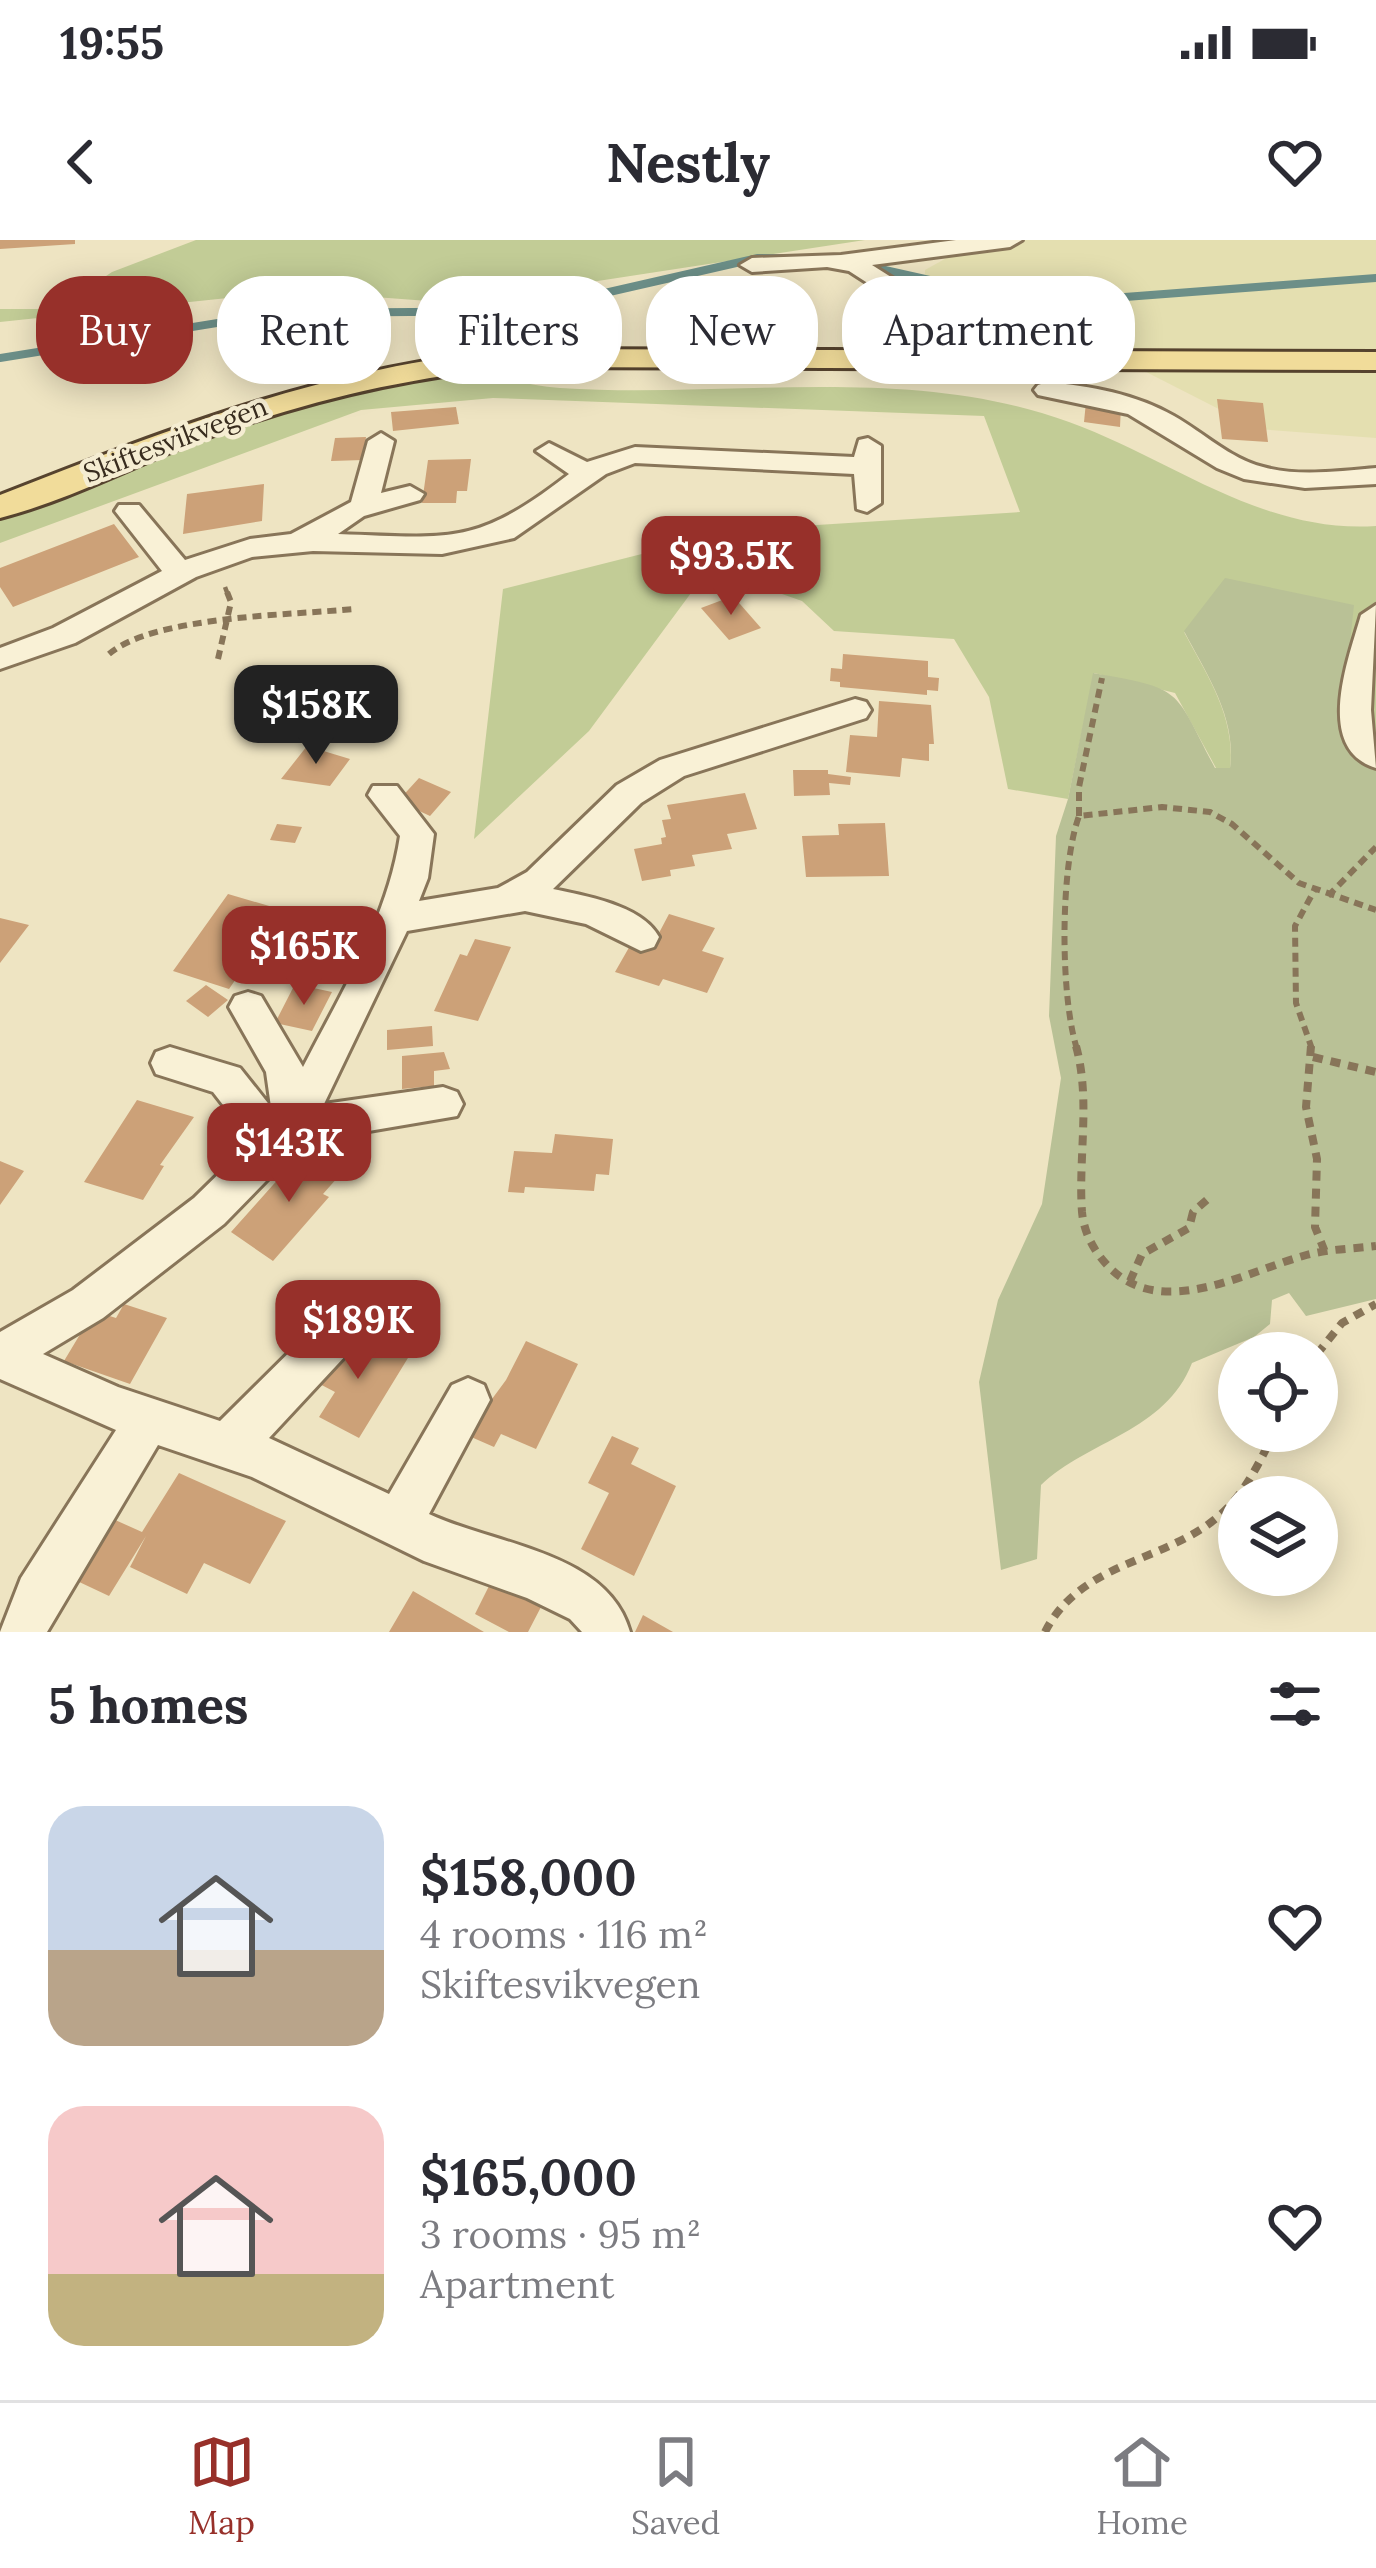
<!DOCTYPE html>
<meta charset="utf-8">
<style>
:root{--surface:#fff;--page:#f2f2f3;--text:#2b2b33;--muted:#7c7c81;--line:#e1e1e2;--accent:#97302a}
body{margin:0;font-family:Lora,serif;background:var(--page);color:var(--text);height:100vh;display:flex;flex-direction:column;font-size:45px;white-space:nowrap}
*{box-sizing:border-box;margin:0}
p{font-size:39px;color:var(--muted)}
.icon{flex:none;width:66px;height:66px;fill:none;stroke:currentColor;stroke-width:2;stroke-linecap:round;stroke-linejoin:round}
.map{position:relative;height:1392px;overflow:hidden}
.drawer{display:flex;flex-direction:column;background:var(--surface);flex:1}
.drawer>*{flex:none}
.banner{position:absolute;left:36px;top:36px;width:1305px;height:108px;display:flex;gap:24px}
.tools{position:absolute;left:1218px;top:1092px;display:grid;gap:24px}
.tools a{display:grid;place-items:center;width:120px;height:120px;border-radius:50%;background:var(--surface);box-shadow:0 6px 30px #0003;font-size:60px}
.price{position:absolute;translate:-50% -102px;padding:0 27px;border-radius:24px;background:var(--accent);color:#fff;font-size:39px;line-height:78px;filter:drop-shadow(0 3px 6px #0008)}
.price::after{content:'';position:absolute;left:50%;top:72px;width:36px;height:27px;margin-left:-18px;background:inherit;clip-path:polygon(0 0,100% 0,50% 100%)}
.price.current{background:#222;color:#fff}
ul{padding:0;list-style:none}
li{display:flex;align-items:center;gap:36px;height:300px;padding:0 48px}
li span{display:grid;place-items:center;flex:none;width:336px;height:240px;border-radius:36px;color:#555}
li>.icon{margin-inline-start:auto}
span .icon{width:144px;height:144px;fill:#fffc;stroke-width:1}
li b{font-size:51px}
h2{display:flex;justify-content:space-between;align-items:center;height:144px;padding:0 48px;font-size:51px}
.pill{padding:0 42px;border-radius:48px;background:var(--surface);box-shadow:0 6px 30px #0003;font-size:42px;line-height:108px}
.pill.current{background:var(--accent);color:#fff}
.status{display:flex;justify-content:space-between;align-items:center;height:84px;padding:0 60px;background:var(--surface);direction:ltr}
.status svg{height:33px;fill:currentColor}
header{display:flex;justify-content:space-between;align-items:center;height:156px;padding:0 48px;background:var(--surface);font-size:54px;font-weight:800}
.dock{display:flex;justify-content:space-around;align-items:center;height:168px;border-top:3px solid var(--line);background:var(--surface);font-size:33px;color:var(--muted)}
.dock a{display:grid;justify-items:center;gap:6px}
.dock .current{color:var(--accent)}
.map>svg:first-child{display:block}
</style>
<div class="status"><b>19:55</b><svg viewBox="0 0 49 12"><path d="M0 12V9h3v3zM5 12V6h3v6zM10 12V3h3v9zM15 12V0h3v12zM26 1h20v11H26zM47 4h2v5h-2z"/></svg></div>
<header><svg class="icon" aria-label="back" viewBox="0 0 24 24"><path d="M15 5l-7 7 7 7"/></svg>Nestly<svg class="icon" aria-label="heart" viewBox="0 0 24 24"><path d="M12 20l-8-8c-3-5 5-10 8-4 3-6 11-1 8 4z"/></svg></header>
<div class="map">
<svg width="1376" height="1392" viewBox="0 0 1376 1392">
<rect width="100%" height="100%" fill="#eee4c2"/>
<!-- farmland -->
<path fill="#e4dfb0" d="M 979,0 L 1376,0 L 1376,198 L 1258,189 L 1103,110 L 924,77 L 925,30 Z"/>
<!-- green -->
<path fill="#c2cc96" d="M 196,0 L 865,0 L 455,63 L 294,51 L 0,82 L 0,69 L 57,69 L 112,32 Z
M 470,131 C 499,136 530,146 560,148 C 727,159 908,123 1069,182 C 1171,219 1262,294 1376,286 L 1376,497 L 1341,487 L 1184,392 C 1207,435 1236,478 1230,528 L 1216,528 L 1175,453 L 1094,433 L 1068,559 L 1008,549 L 989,457 L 954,399 L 834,391 L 802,361 L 736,338 L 691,353 L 589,491 L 474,599 L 503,349 L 737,290 L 1020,272 L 984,176 L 493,158 L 361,170 L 0,303 L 0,258 L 274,155 Z"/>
<!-- cemetery -->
<path fill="#b9c196" d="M 1225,338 L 1354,365 L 1341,487 L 1355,512 L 1376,526 L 1376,1059 L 1306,1076 L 1289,1053 L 1272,1060 L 1270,1084 L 1254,1097 L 1192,1123 C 1165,1192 1088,1200 1041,1245 L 1037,1319 L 1001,1330 L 979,1142 L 998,1060 L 1042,964 L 1061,838 L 1049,776 L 1056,596 L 1068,559 L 1093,433 C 1185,449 1173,448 1215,528 L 1230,528 C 1237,478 1207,435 1184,391 Z"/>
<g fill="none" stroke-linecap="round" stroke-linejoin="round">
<!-- stream -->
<path stroke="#6c8f88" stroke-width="8" d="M 867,26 L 983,52 L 1072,61 L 1376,38
M 0,118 L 279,73 L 526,71 L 758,18 L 837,19"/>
</g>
<!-- building -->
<path fill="#cca178" d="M 0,0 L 75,0 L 75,4 L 0,9 Z
M 801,69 L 806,91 L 770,89 L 767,77 L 776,77 L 775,70 Z
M 1217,159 L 1263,163 L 1268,202 L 1222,199 Z
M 1086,162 L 1121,166 L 1120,187 L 1084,182 Z
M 456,167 L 459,184 L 393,191 L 391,172 Z
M 366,197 L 363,220 L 331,221 L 335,198 Z
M 471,219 L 467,251 L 457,251 L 456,263 L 422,263 L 428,220 Z
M 264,244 L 262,281 L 183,294 L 187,254 Z
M 114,284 L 139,317 L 13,367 L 0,347 L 0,328 Z
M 733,356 L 761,388 L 729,400 L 701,368 Z
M 843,414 L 928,421 L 928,437 L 939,438 L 938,451 L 927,450 L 927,455 L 840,447 L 840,442 L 830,441 L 831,428 L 842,429 Z
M 879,461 L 931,465 L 934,504 L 929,504 L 929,521 L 902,518 L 900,537 L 846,532 L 850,495 L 877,497 Z
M 307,506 L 350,519 L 330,546 L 281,539 Z
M 793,530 L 828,530 L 828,534 L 851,537 L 850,545 L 829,543 L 830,555 L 794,556 Z
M 419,538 L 451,552 L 430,576 L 398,561 Z
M 745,553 L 757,589 L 727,594 L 732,609 L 692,615 L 695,626 L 670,630 L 671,636 L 642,641 L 634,609 L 662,604 L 661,598 L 666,597 L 662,580 L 671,579 L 667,565 Z
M 885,583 L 889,636 L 806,637 L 802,596 L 839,595 L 838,584 Z
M 277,584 L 302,587 L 295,603 L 270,600 Z
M 228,654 L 276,668 L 249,708 L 256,710 L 229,749 L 173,731 Z
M 669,674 L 715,688 L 702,711 L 724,718 L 707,753 L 663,739 L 659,746 L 615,732 L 631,704 L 650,710 Z
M 0,678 L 29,685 L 0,723 Z
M 475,699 L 511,707 L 478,781 L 434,771 L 460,714 L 467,716 Z
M 295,744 L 332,752 L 312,791 L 275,783 Z
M 206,745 L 228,760 L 208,777 L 186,761 Z
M 432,786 L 433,806 L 387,810 L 387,790 Z
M 444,812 L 450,829 L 434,831 L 434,846 L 402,849 L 402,816 Z
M 137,860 L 194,877 L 160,925 L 164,926 L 143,960 L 84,942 Z
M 555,894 L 613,899 L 609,935 L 596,934 L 594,951 L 525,947 L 524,953 L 508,952 L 514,911 L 552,913 Z
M 325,915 L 346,928 L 323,954 L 329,957 L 273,1021 L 231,992 L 297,918 Z
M 0,921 L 24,931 L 0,965 Z
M 124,1064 L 167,1078 L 130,1144 L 64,1121 L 94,1071 L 116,1078 Z
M 345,1094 L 389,1115 L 395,1105 L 411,1113 L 359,1198 L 319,1177 L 335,1152 L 314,1141 Z
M 526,1101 L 578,1124 L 536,1209 L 501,1194 L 494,1207 L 462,1193 L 483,1155 L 492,1159 L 506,1140 Z
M 612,1196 L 639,1208 L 631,1224 L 676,1246 L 634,1336 L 581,1309 L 609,1253 L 588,1243 Z
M 179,1233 L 286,1281 L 250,1344 L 204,1323 L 187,1354 L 130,1327 L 146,1296 L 109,1356 L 75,1340 L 113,1279 L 142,1292 Z
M 491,1342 L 541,1367 L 528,1392 L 509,1392 L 475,1374 Z
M 413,1351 L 484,1392 L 389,1392 Z
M 643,1375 L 673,1392 L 635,1392 Z"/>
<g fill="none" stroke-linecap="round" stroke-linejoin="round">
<!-- minor casing -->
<g stroke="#887559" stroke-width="6">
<path id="minor" d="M 956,0 L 1022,0 L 1010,7 L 872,25 L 929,61 L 992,92 L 1012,120 L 1008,125 L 990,125 L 974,102 L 911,71 L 849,31 L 827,27 L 752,32 L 740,25 L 752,18 L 841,15 Z
M 1047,142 C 1091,146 1135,154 1174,176 C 1204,193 1229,218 1263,227 C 1299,237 1339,231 1376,228 L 1376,244 L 1305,248 L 1244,239 L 1217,228 L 1128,174 L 1038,155 L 1034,150 L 1038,145 Z
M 381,193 L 394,201 L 381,253 L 410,246 L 424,254 L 420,260 L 364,276 L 338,294 C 452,298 476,306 569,234 L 536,211 L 549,203 L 587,222 L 635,207 L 854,217 L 859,200 L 868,198 L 881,206 L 881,263 L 867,272 L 857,269 L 854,234 L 635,223 L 606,234 L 514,298 L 442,314 L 313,311 L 252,317 L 196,337 L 75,403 L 0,429 L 0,408 L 53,388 L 162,331 L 115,271 L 119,265 L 139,265 L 185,320 L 250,299 L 291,294 L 351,262 L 368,201 Z
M 1376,365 L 1371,470 L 1376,528 C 1313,509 1349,417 1361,375 Z
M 855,459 L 866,462 L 871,470 L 866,478 L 684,536 L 641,563 L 553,649 C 585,656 642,665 659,697 L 654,707 L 641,711 L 586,684 L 525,671 L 407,691 L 324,864 L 443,847 L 457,852 L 463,864 L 457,876 L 304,902 L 224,984 L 103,1078 L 43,1114 L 118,1147 L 220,1181 L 332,1070 L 347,1064 L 362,1070 L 369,1084 L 362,1098 L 269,1198 L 389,1254 L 452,1145 L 468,1138 L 484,1145 L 490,1160 L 429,1274 C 495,1305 608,1312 630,1392 L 582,1392 L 570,1379 L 527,1358 L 424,1321 L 252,1237 L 158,1205 L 47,1392 L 0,1392 L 21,1338 L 116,1190 L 0,1139 L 0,1092 L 73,1050 L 194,958 L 238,915 L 241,888 L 213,852 L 156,834 L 151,823 L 156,812 L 170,807 L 240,828 L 271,867 L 266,832 L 229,767 L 235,756 L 248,752 L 261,756 L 303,827 C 341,753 387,680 400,596 L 368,555 L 373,546 L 397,546 L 434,594 L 428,638 L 419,661 L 498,648 L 527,632 L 617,545 L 660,520 Z"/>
</g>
<!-- major casing -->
<g stroke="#56432e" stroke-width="6">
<path id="major" d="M 521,109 L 1376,112 L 1376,130 L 521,127 C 409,136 304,161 198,201 C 133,226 67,261 0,278 L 0,255 C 171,188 336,123 521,109 Z"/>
</g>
<!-- path-far2 -->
<path stroke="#887559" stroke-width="4.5" stroke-dasharray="6 4.5" stroke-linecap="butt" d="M 225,347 L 228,355"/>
<!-- path-far1 -->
<path stroke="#887559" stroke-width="6" stroke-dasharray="9 6" stroke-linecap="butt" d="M 109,414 C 153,376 293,375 354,369
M 218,419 L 231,362 L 227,352
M 1079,576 L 1079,547 L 1102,438
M 1328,656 L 1376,607
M 1077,809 C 1060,756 1060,628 1079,576 L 1162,567 L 1210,572 L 1232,584 L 1299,643 L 1376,670
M 1312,809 L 1296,763 L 1295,686 L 1314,651"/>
<!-- path -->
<path stroke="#887559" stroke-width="8" stroke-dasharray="10 8" stroke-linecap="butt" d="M 1076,806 C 1091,860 1078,917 1082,972 C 1084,994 1095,1013 1110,1028 C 1162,1080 1246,1032 1303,1016 C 1326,1009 1352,1009 1376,1006
M 1311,806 L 1306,867 L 1317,919 L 1315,987 L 1325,1012
M 1313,817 L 1376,832
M 1130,1041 L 1142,1014 L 1189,988 L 1193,972 L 1209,958
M 1317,1114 L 1342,1083 L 1376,1064
M 1045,1392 C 1081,1321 1164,1323 1219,1276 C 1245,1254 1260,1221 1275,1191"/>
<!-- minor -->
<use href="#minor" fill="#f9f1d6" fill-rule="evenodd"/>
<!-- major -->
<use href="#major" fill="#f1dc9a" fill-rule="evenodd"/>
</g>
<g text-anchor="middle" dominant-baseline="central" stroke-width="9" stroke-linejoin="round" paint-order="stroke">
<!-- far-street labels -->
<g font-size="27" fill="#382c1e" stroke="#f5edd2">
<text transform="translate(175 199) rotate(-21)">Skiftesvikvegen</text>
</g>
</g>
</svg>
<div class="tools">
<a><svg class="icon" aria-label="locate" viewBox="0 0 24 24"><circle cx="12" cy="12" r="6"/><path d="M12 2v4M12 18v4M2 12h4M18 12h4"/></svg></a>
<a><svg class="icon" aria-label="layers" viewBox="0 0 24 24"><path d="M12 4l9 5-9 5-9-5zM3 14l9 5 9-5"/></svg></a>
</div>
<b class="price" style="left:731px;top:378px">$93.5K</b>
<b class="price current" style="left:316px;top:527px">$158K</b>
<b class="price" style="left:304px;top:768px">$165K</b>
<b class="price" style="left:289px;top:965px">$143K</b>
<b class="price" style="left:358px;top:1142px">$189K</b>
<div class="banner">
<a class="pill current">Buy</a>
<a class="pill">Rent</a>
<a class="pill">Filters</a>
<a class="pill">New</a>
<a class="pill">Apartment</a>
</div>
</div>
<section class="drawer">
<h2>5 homes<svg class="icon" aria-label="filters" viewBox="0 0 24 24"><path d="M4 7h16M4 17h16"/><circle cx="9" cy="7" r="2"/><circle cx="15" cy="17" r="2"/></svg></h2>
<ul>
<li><span style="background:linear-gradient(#c9d6e8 60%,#b9a48a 0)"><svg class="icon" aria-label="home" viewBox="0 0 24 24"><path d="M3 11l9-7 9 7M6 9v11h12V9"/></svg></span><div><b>$158,000</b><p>4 rooms · 116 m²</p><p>Skiftesvikvegen</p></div><svg class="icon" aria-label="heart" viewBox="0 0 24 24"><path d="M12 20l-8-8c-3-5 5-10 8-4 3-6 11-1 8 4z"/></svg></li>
<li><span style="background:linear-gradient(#f6c9c9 70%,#c2b280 0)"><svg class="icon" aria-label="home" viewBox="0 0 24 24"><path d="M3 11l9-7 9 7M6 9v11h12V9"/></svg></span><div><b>$165,000</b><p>3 rooms · 95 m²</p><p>Apartment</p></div><svg class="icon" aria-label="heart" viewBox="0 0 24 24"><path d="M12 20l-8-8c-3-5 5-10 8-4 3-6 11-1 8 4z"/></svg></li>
</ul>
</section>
<nav class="dock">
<a class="current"><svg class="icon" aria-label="map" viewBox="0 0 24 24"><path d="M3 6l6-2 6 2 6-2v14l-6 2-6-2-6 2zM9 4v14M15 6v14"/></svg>Map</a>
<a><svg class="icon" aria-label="saved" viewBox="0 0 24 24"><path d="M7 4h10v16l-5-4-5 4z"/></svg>Saved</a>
<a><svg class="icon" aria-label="home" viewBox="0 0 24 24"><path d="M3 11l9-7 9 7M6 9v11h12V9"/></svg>Home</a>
</nav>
